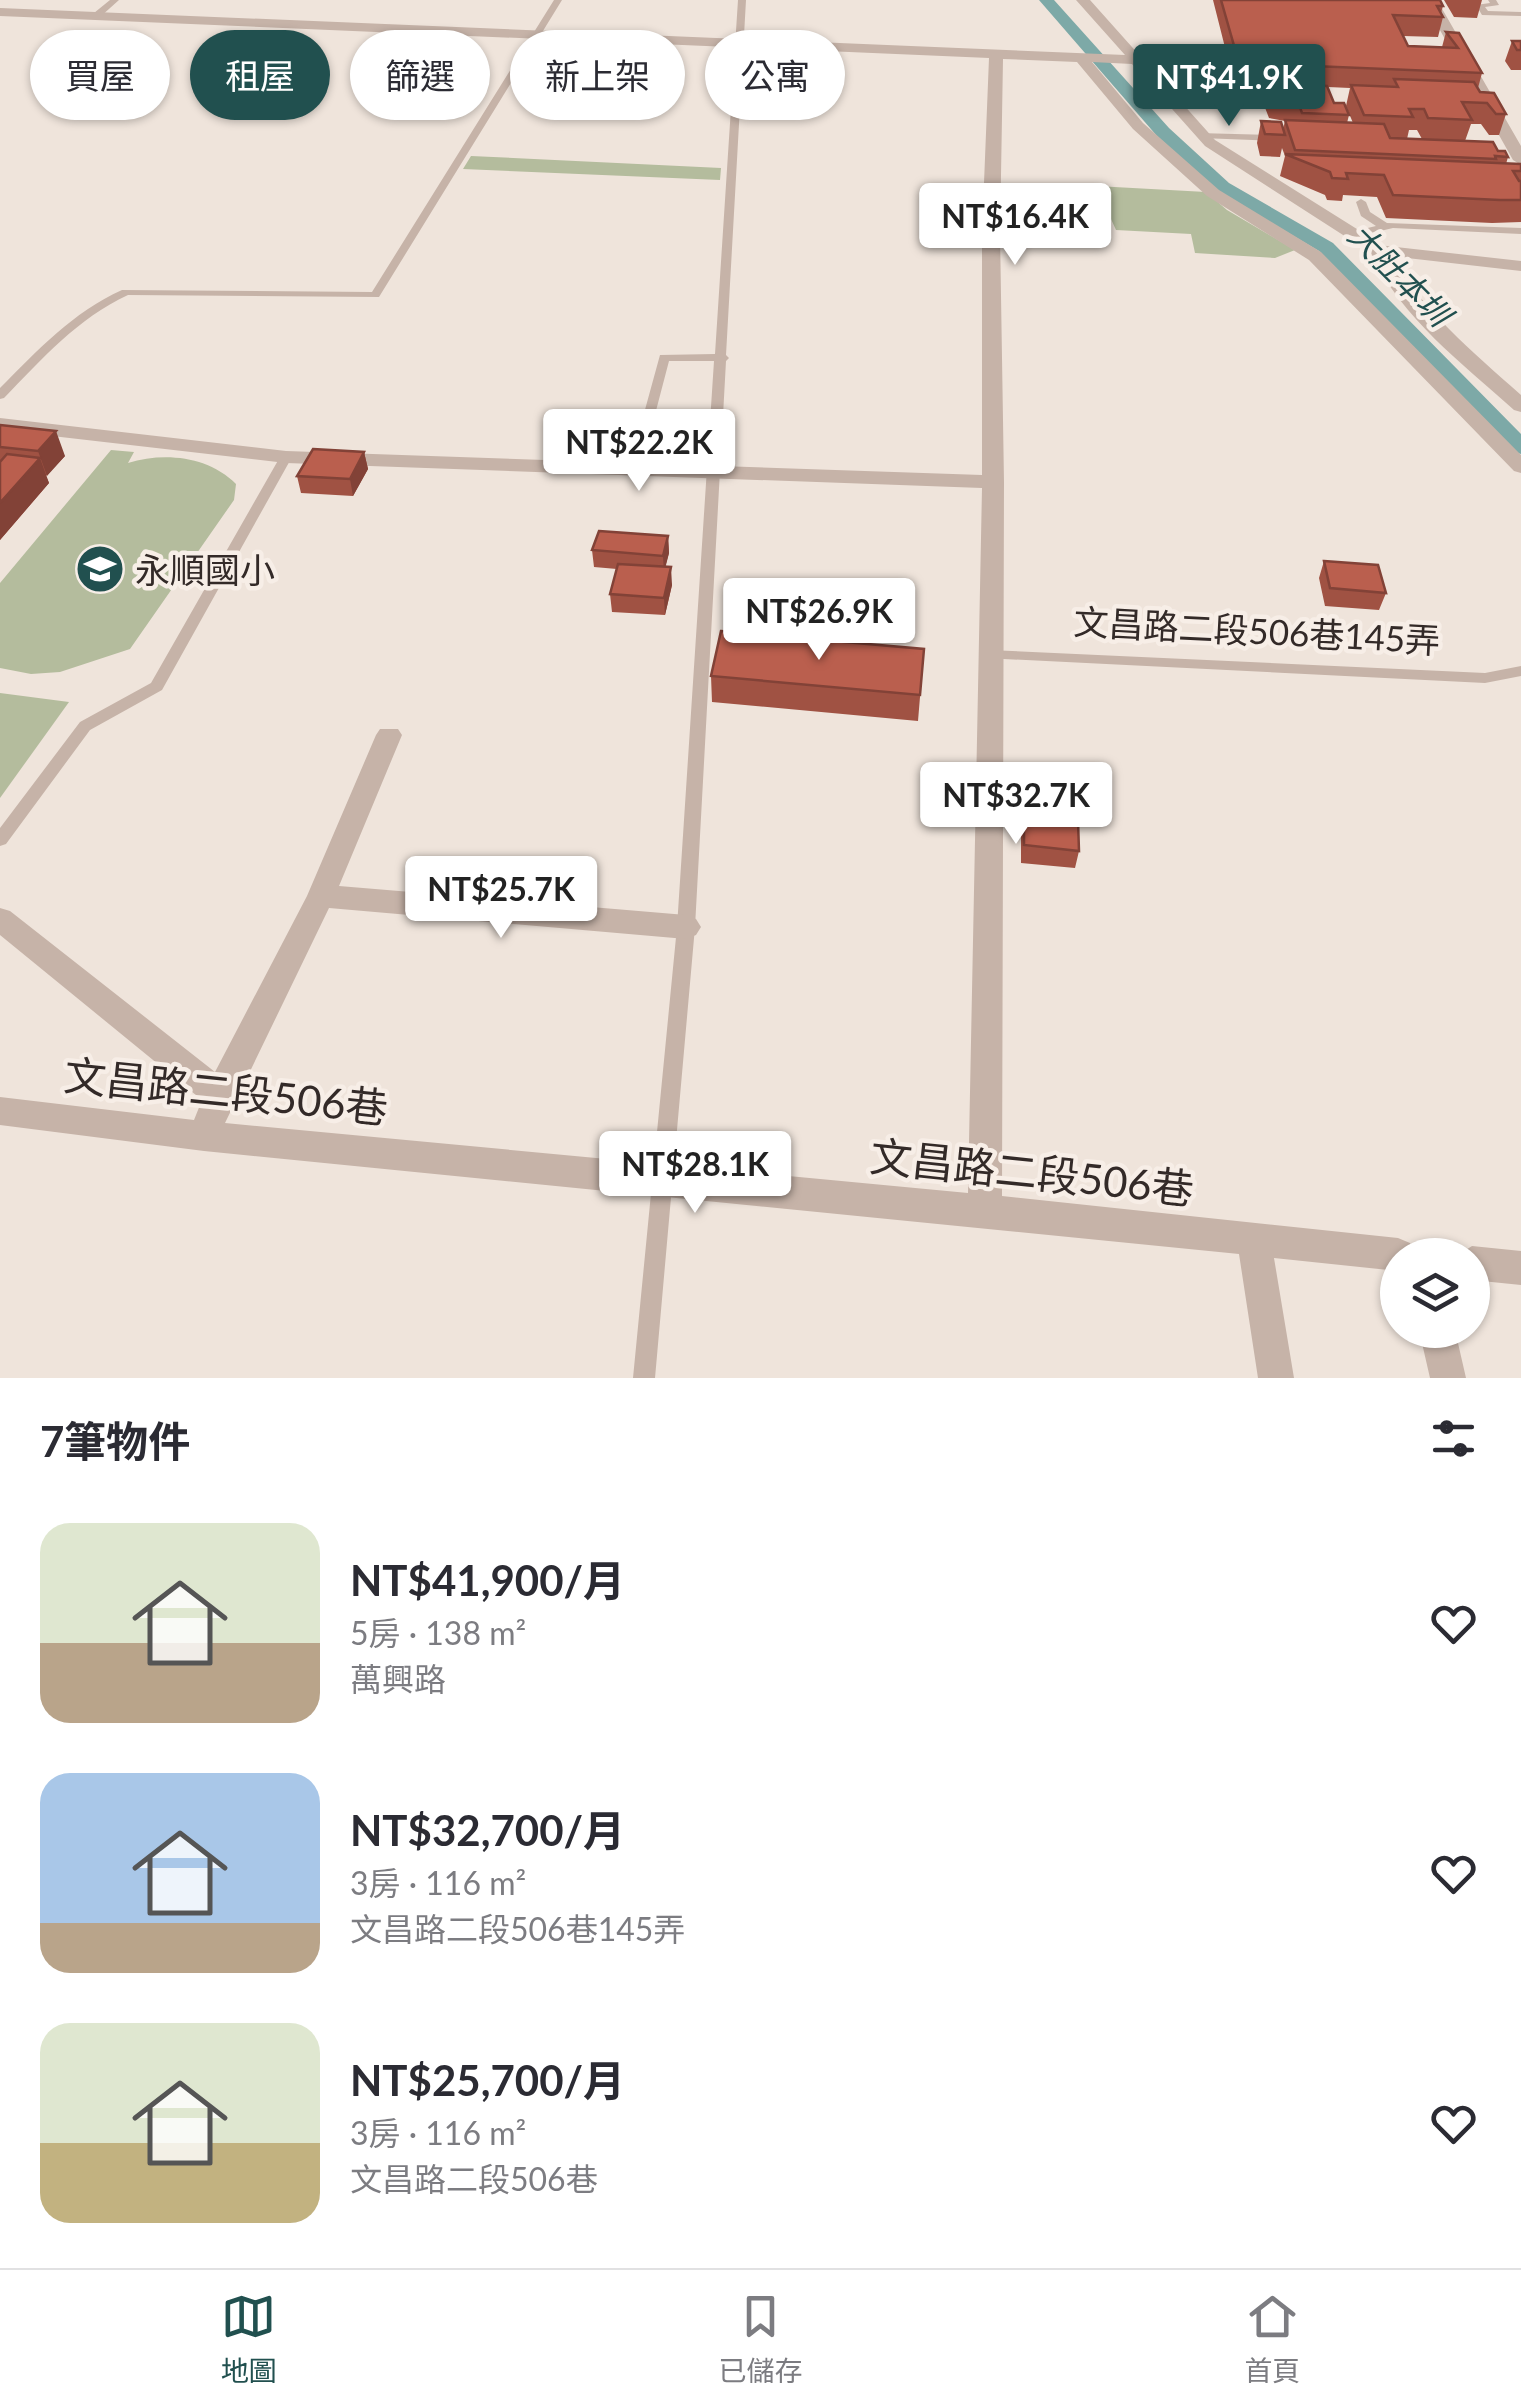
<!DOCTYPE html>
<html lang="zh-TW">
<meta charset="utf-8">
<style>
:root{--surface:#fff;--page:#f2f2f3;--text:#2b2b33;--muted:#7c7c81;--line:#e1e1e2;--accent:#21504f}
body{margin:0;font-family:Lato,"Noto Sans TC",sans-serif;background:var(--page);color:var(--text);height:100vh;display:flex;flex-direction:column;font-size:38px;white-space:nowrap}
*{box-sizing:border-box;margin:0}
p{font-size:32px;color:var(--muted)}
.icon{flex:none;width:55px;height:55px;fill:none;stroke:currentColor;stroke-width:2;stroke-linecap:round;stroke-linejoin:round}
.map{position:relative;height:1378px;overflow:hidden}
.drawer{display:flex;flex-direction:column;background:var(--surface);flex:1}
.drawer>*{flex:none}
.top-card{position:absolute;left:30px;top:30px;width:1000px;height:90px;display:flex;gap:20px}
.controls{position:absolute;left:1380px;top:1238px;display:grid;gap:20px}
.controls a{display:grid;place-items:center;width:110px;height:110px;border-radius:50%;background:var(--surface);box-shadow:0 2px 8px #0004;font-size:50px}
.price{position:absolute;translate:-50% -85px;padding:0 22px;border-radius:10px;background:#fff;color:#222;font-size:32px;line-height:65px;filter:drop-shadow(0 2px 5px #0008)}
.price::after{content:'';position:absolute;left:50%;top:60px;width:30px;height:22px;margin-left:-15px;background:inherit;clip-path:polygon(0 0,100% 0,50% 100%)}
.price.current{background:var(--accent);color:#fff}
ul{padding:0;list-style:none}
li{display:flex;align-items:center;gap:30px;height:250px;padding:0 40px}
li span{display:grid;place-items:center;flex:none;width:280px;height:200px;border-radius:30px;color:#555}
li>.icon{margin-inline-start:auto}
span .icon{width:120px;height:120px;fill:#fffc;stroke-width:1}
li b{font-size:42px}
h2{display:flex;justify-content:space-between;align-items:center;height:120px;padding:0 40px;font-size:42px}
.chip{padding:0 35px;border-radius:45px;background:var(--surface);box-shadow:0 2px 8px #0004;font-size:35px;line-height:90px}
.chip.current{background:var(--accent);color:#fff}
.tabs{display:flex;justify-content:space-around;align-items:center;height:140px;border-top:2px solid var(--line);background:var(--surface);font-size:28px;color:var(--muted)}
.tabs a{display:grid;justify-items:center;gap:5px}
.tabs .current{color:var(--accent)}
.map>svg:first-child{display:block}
</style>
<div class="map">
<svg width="1521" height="1378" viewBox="0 0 1521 1378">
<rect width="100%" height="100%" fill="#efe4db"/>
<!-- green -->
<path fill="#b4bc9d" d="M 471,156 L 721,168 L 720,180 L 463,169 Z
M 1096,186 L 1206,192 L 1227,210 L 1295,250 L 1275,258 L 1195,253 L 1191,234 L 1116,230 Z
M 111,450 L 134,452 L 128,463 C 164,452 208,456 236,484 L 234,500 L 130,649 L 60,672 L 31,674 L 0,668 L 0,583 Z
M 0,693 L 69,702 L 0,798 Z"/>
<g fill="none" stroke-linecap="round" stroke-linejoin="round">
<!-- canal -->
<path fill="#7da9a7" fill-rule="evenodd" d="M 1039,0 L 1054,0 L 1169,128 L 1229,183 L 1333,243 L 1521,434 L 1521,454 L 1513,452 L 1319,251 L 1217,191 L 1157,136 Z"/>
<!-- service -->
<path fill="#c6b3a8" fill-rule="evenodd" d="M 110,0 L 119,0 L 100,17 L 94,17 L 94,13 Z
M 554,0 L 562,0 L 379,297 L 128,295 C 78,318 42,359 4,398 L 0,399 L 0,388 C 38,350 73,312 122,290 L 372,292 Z
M 738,0 L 746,0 L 726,355 L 729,358 L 726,361 L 695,927 L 655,1378 L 633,1378 L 677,927 L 714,361 L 669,361 L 641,468 L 635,472 L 629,468 L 660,355 L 715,354 Z
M 1488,0 L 1496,0 L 1499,5 L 1485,7 L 1488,11 L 1521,12 L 1521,16 L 1482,15 L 1476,5 L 1490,3 Z
M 1198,133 L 1276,135 L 1281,138 L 1276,141 L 1201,138 L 1198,137 Z
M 1361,199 L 1366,202 L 1370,212 L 1387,223 L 1521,228 L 1521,234 L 1393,228 L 1355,237 L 1350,234 L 1351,232 L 1376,226 L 1361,216 L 1356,202 Z
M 286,453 L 292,457 L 162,690 L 90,730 L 6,844 L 0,846 L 0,828 L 80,722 L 151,683 L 280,457 Z
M 989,650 L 1485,673 L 1521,666 L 1521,676 L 1485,683 L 984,658 L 982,655 L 984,652 Z"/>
<!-- minor -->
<path fill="#c6b3a8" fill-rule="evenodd" d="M 1076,0 L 1090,0 L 1215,140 L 1384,246 C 1423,311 1466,346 1521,395 L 1521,412 L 1514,410 C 1462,363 1401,318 1371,253 L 1205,146 L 1132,64 L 1092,62 L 1143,123 L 1219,190 L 1321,252 L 1521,455 L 1521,473 L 1514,471 L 1309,260 L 1207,196 L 1133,129 L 1077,62 L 1003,59 L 1000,233 L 1004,482 L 1002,1196 L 1398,1238 L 1410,1243 L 1415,1255 L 1398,1255 L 1398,1271 L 1274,1258 L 1294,1378 L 1258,1378 L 1239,1254 L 204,1151 L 0,1125 L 0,1097 L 194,1120 L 202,1100 L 0,935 L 0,908 L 10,911 L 215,1072 L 307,896 L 376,735 L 380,729 L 398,729 L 402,735 L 339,886 L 686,915 L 696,919 L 701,927 L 696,935 L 686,939 L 329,908 L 225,1123 L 968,1193 L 982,488 L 286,463 L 0,430 L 0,418 L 286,451 L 982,475 L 982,233 L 989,58 L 0,16 L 0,8 L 1125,55 Z
M 1423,0 L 1437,0 L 1521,146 L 1521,165 L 1513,160 Z
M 1472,1246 L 1521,1251 L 1521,1285 L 1472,1280 L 1472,1255 L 1458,1255 Z
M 1419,1330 L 1455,1330 L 1466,1378 L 1430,1378 Z"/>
<!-- tertiary -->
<path fill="#c6b3a8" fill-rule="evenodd" d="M 1378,245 L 1521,261 L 1521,271 L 1372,254 L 1369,250 Z"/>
</g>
<!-- wall -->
<path fill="#a05243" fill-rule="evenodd" d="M 1213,0 L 1440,0 L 1443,6 L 1441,13 L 1443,17 L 1438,37 L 1403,36 L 1408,46 L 1442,47 L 1446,32 L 1482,73 L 1478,88 L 1480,92 L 1506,114 L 1499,135 L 1489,135 L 1481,124 L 1471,124 L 1465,141 L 1498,151 L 1508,157 L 1506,164 L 1521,164 L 1521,222 L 1492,223 L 1386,218 L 1377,197 L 1343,195 L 1342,201 L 1327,200 L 1325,195 L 1280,176 L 1285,156 L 1282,148 L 1280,157 L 1260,156 L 1257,143 L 1261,121 L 1283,129 L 1285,121 L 1269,118 L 1264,105 L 1269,85 L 1234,83 ZM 1328,87 L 1350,88 L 1346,106 L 1353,123 L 1347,123 L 1349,115 L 1334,103 ZM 1409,130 L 1417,130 L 1422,139 L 1407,139 Z
M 1444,0 L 1482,0 L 1477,18 L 1454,17 Z
M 1512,41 L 1521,41 L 1521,70 L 1511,70 L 1505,61 Z
M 0,425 L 65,456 L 46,476 L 49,483 L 0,540 Z
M 364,452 L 368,469 L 353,496 L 301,493 L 297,476 Z
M 668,536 L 669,553 L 665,567 L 672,585 L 665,615 L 612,612 L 610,594 L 617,569 L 594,567 L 592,550 Z
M 1324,561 L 1386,593 L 1379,610 L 1325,606 L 1319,578 Z
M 924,649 L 918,721 L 712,702 L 711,676 Z
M 1024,816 L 1079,851 L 1075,868 L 1021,863 L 1021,833 Z"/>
<!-- shaded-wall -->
<path fill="#824237" d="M 56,431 L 65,456 L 47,476 L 38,451 Z
M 364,452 L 368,469 L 353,496 L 350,479 Z
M 40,458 L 49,483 L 0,540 L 0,503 Z
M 668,536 L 669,553 L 664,573 L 663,556 Z
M 671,567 L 672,585 L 665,615 L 664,598 Z"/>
<!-- building -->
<path fill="#ba5f4e" stroke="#824237" stroke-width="2.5" d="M 1221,0 L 1440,0 L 1443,6 L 1437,6 L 1443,17 L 1393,15 L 1408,46 L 1458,48 L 1446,32 L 1459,33 L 1482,73 L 1239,63 Z
M 1512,41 L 1521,41 L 1521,50 L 1517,50 Z
M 1394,79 L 1474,82 L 1480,92 L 1494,93 L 1506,114 L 1496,114 L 1487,103 L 1462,102 L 1472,120 L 1428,118 L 1424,109 L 1409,109 L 1413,117 L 1364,115 L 1351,85 L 1398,87 Z
M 1269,84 L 1327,86 L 1334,103 L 1344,103 L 1349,115 L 1302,113 L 1298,102 L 1273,97 Z
M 1285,120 L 1384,124 L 1390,138 L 1493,142 L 1498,151 L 1505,151 L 1508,157 L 1495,156 L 1496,159 L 1295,150 Z
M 1261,121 L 1281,122 L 1285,135 L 1265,134 Z
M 1285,154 L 1521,164 L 1521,171 L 1513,171 L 1519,181 L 1521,181 L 1521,200 L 1500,200 L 1393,195 L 1384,175 L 1346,173 L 1348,179 L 1332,178 L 1330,172 Z
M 0,425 L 56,431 L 38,451 L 0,447 Z
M 313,449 L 364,452 L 350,479 L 297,476 Z
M 7,454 L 40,458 L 0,503 L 0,462 Z
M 599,531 L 668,536 L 663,556 L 592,550 Z
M 1324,561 L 1378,565 L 1386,593 L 1330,588 Z
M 618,564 L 671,567 L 664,598 L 610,594 Z
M 721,631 L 924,649 L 920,695 L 711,676 Z
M 1024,816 L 1078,820 L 1079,851 L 1024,845 Z"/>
<!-- icons -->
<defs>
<g id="school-disc" transform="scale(2.5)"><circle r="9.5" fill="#21504f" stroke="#f7eee7"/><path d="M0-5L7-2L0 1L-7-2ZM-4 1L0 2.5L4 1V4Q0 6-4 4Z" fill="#fff"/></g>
</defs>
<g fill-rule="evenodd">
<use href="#school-disc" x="100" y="569"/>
</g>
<g text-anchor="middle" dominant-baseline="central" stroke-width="9" stroke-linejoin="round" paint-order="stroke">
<!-- far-water labels -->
<g font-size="32" font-style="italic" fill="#21504f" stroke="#f7eee7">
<text transform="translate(1400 274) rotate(45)">大肚本圳</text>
</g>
<!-- poi labels -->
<g font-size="35" fill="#332a28" stroke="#f7eee7" text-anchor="start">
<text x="135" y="569">永順國小</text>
</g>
<!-- street labels -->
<g font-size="35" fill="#332a28" stroke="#f7eee7">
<text transform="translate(1257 630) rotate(3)">文昌路二段506巷145弄</text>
</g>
<!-- near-street labels -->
<g font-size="42" fill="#332a28" stroke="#f7eee7">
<text transform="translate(226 1091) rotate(6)">文昌路二段506巷</text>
<text transform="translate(1032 1172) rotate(6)">文昌路二段506巷</text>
</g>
</g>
</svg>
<div class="controls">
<a><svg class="icon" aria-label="layers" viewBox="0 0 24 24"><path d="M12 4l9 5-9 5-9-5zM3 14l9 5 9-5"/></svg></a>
</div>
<b class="price current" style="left:1229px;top:129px">NT$41.9K</b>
<b class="price" style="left:1015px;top:268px">NT$16.4K</b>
<b class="price" style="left:639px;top:494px">NT$22.2K</b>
<b class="price" style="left:819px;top:663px">NT$26.9K</b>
<b class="price" style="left:1016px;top:847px">NT$32.7K</b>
<b class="price" style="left:501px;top:941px">NT$25.7K</b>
<b class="price" style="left:695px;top:1216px">NT$28.1K</b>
<div class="top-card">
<a class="chip">買屋</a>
<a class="chip current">租屋</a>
<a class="chip">篩選</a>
<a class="chip">新上架</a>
<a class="chip">公寓</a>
</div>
</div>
<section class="drawer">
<h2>7筆物件<svg class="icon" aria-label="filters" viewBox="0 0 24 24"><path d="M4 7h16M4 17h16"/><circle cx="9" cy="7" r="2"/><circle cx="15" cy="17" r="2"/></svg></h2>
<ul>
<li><span style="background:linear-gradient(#dfe7d0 60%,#b9a48a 0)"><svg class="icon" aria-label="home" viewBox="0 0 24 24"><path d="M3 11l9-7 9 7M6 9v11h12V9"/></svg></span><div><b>NT$41,900/月</b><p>5房 · 138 m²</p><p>萬興路</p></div><svg class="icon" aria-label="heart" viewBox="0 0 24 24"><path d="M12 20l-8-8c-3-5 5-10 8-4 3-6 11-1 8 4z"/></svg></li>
<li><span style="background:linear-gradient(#a9c7e8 75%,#b9a48a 0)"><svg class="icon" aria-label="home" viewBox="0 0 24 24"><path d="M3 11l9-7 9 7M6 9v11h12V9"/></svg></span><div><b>NT$32,700/月</b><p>3房 · 116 m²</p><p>文昌路二段506巷145弄</p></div><svg class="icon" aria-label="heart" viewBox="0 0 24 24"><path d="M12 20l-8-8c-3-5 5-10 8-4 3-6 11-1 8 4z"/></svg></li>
<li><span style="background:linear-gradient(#dfe7d0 60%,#c2b280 0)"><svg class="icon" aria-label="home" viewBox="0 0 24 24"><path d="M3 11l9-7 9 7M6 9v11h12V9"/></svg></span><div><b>NT$25,700/月</b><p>3房 · 116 m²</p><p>文昌路二段506巷</p></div><svg class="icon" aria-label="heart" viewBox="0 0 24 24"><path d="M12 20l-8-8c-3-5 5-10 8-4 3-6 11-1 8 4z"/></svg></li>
</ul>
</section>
<nav class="tabs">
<a class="current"><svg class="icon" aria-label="map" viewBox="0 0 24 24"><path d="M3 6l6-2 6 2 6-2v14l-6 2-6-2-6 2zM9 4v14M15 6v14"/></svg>地圖</a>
<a><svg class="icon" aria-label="saved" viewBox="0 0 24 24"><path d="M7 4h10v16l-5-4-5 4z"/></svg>已儲存</a>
<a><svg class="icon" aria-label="home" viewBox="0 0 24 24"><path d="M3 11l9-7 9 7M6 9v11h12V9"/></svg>首頁</a>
</nav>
